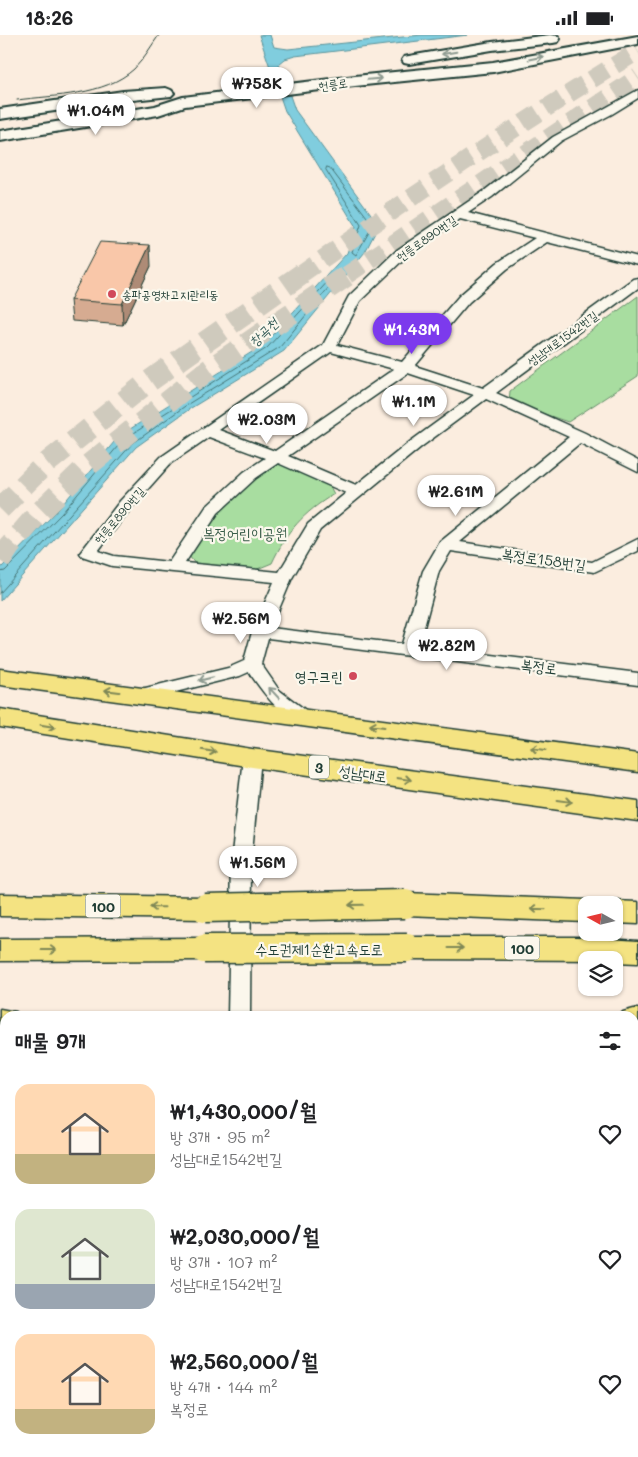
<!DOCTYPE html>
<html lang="ko">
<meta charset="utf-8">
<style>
:root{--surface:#fff;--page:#f2f2f2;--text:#202124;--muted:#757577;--accent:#7c3aed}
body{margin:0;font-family:Mali,"Poor Story",sans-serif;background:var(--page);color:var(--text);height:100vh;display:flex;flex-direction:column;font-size:19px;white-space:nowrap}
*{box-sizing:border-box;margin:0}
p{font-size:16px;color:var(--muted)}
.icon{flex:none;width:28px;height:28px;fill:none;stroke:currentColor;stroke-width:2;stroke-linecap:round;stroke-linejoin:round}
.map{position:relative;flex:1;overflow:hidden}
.details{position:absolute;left:0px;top:976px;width:639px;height:446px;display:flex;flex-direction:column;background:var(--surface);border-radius:15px 15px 0 0;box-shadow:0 1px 4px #0004}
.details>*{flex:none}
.needle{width:32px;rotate:278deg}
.fabs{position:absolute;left:578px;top:861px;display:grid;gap:10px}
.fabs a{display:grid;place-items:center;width:45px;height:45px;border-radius:10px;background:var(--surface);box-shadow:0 1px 4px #0004;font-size:25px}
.price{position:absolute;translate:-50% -42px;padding:0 11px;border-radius:18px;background:#fff;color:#222;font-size:16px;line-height:32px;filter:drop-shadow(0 1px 2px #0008)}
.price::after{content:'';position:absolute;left:50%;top:30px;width:15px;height:11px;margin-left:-8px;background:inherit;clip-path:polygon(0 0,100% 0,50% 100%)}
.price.current{background:var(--accent);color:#fff}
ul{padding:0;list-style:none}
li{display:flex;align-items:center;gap:15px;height:125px;padding:0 15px}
li span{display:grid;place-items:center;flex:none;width:140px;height:100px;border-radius:15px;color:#555}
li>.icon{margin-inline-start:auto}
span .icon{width:60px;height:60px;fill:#fffc;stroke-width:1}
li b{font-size:21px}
h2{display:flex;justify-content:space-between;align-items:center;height:60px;padding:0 15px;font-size:21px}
.status{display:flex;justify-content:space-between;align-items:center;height:35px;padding:0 25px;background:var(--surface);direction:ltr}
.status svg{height:14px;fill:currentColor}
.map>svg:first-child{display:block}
</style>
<div class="status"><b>18:26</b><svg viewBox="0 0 49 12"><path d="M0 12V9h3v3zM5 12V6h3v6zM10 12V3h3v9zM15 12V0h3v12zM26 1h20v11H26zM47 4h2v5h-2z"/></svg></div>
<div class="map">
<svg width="638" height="1422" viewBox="0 0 638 1422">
<rect width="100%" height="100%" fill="#fbeddf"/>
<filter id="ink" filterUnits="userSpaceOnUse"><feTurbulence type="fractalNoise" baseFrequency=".02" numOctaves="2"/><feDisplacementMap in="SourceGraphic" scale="10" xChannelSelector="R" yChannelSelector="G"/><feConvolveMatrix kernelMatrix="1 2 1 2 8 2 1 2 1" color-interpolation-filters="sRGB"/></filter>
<g filter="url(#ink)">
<!-- green -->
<path fill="#a8dda0" stroke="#648d6a" d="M 638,261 L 638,341 L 568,387 L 509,367 L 510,356 Z
M 288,429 L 328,448 L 334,459 C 303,478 287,496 272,528 L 255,535 L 196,530 L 189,521 L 216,476 L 270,430 Z"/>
<!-- water -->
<path fill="#80cdde" stroke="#59939a" d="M 259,0 L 270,0 L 274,12 L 288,14 L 422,0 L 468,0 L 295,21 L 285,24 L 279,29 L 295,75 L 379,190 L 365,217 L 284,316 L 191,373 L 136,412 L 0,566 L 0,534 L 58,475 L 119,401 L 263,310 L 347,218 L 356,192 L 285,76 Z"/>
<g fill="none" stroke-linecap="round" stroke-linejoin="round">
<!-- shore -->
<path stroke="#467778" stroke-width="1" d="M 327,132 L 330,133 L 373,190 L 356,220 L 352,217 L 361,190 L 326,135 Z
M 0,537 L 5,536 L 62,478 L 123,405 L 267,313 L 331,243 L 334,243 L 334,246 L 280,312 L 188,369 L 132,409 L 0,558"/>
<!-- primary-tunnel-far1 -->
<path stroke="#cfcabd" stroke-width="18" stroke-dasharray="18 9" stroke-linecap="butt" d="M 300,240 C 411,162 522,86 638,16
M 347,240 L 638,42"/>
<!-- primary-tunnel -->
<path stroke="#cfcabd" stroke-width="22" stroke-dasharray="22 11" stroke-linecap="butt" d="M 0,474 L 43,431 L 148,347 L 302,239
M 0,526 L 9,512 L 36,481 L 86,432 L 204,338 L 349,239"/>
<!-- minor casing -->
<g stroke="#1f3d34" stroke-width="3">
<path id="minor" d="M 638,55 L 638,63 L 612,79 L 561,106 L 492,162 L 468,178 L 638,222 L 638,230 L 547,207 L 507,234 L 469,267 L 415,331 L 483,353 L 633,244 L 638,243 L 638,253 L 496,358 L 585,398 L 638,426 L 638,437 L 580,408 L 460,507 L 592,527 L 638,504 L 638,516 L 594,537 L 451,516 L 439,536 L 419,611 L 638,638 L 638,650 L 268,603 L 261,629 L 279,655 L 308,677 L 310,681 L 308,685 C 285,691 260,653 249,637 L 240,641 L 139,666 L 133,664 L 130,660 L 133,656 L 228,633 L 244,626 L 252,597 L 274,547 L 112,531 L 82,521 L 80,518 L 120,466 L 161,422 L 323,310 L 349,261 L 397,215 L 484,156 L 553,102 ZM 460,184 L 535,203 L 497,228 L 459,261 L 402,327 L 337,310 L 360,266 L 407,221 ZM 331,317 L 394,334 L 275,416 L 219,395 ZM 408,338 L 474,360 L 411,406 L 356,450 L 288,421 ZM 486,364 L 569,402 L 440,507 L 423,536 L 402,609 L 271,593 L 292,543 L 320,495 L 421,412 ZM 209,402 L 265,423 L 244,437 L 206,472 L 169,527 L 114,521 L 98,516 L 132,472 L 171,428 ZM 278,428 L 346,458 L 308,489 L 279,537 L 185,528 L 218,478 L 256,443 Z
M 252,717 L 259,719 L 261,723 L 251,827 L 250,981 L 228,981 L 231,827 L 243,723 L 245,719 Z
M 242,1418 L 269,1418 L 270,1422 L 242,1422 Z"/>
</g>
<!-- secondary casing -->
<g stroke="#1f3d34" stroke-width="4">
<path id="secondary" d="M 550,0 L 558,1 L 560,4 L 558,7 L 553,8 L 492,15 L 409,29 L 404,28 L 402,25 L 404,22 L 409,21 L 492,7 Z
M 638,1 L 638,9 L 493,37 L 355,51 L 185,71 L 158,80 L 0,106 L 0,96 L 155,71 L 183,62 L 355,41 L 493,27 Z
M 166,53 L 171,55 L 174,58 L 171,61 L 123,66 L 0,84 L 0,74 L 123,56 Z"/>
</g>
<!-- primary casing -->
<g stroke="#1f3d34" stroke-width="3">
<path id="primary" d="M 0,634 L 638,719 L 638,737 L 0,650 Z
M 0,674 L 252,714 L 638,766 L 638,786 L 252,732 L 0,692 Z"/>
</g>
<!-- trunk casing -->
<g stroke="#1f3d34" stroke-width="3">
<path id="trunk" d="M 0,974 L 16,977 L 19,981 L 5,981 L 5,998 L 0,998 Z
M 634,974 L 638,974 L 638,998 L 634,998 L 634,981 L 620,981 L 623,977 Z
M 0,1004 L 5,1004 L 5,1030 L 0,1030 Z
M 634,1009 L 638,1009 L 638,1035 L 634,1035 Z
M 5,1038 L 5,1064 L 0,1065 L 0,1039 Z
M 5,1073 L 5,1101 L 0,1102 L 0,1074 Z"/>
</g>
<!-- motorway casing -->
<g stroke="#1f3d34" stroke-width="3">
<path id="motorway" d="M 405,858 L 586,865 L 598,870 L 586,870 L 586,887 L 405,880 L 394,877 L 390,869 L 394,861 Z
M 0,859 L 205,862 L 216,865 L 220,873 L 216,881 L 205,884 L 0,881 Z
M 614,866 L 638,867 L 638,889 L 614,888 L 614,870 L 603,870 Z
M 407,902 L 578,902 L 638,906 L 638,928 L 614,927 L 614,925 L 407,924 L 396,921 L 392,913 L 396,905 Z
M 204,903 L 215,906 L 219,914 L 215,922 L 204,925 L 0,926 L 0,904 Z"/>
</g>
<!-- minor -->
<use href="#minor" fill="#fbf7ec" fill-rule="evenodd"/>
<!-- secondary -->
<use href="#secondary" fill="#fbf7ec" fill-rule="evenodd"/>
<!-- primary -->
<use href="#primary" fill="#f4e382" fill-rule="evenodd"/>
<!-- trunk -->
<use href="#trunk" fill="#f4e382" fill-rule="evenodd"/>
<!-- motorway -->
<use href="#motorway" fill="#f4e382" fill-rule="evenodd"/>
<!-- tram -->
<path stroke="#1f3d34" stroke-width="1" d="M 17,65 C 55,60 104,61 134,34 C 144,24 151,11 159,0"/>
<!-- motorway-bridge casing -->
<g stroke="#1f3d34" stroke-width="31" stroke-linecap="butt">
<path id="motorway-bridge" d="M 205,873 L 405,869
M 204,914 L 407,913"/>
</g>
<!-- motorway-bridge -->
<use href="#motorway-bridge" stroke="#f4e382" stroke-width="28"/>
</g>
<!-- wall -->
<path fill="#d6ab91" stroke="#1f3d34" d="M 151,231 L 123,290 L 72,286 L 70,265 Z"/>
<!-- shaded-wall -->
<path fill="#ae8b76" stroke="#1f3d34" d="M 150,210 L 151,231 L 123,290 L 122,269 Z"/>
<!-- building -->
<path fill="#f9c7a9" stroke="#1f3d34" d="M 100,207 L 150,210 L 122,269 L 70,265 Z"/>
<!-- one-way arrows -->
<defs><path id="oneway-shaft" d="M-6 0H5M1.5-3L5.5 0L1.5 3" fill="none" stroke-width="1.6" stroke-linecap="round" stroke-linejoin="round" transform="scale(1.25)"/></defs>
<g stroke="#8d9a90">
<use href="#oneway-shaft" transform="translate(449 18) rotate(170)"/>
<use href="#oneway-shaft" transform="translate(536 23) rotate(-11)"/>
<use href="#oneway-shaft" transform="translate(375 44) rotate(-5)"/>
<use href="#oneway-shaft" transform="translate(206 644) rotate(166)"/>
<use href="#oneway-shaft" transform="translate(274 658) rotate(-133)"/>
</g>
<g stroke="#7f8857">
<use href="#oneway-shaft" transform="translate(112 656) rotate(-173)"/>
<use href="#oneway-shaft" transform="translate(48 691) rotate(9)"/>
<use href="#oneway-shaft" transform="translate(377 691) rotate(-173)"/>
<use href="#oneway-shaft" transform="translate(538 714) rotate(-172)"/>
<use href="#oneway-shaft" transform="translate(209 716) rotate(9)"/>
<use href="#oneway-shaft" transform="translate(404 744) rotate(8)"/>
<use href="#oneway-shaft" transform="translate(565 766) rotate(8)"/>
<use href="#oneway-shaft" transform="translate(356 870) rotate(179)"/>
<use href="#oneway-shaft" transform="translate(157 872) rotate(-179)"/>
<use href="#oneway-shaft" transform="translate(538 874) rotate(-178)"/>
<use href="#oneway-shaft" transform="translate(456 913)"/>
<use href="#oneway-shaft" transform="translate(49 915)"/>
</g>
</g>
<!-- markers -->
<g fill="#d1495b" stroke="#fbf7ec" stroke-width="2">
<circle cx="112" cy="259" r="5"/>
<circle cx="353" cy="641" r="5"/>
</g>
<g text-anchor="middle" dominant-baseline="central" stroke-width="4.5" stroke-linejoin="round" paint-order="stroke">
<!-- far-street labels -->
<g font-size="12" fill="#1f3d34" stroke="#fbf7ec">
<text transform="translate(333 49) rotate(-8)">헌릉로</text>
<text transform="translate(426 203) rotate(-35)">헌릉로890번길</text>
<text transform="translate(562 303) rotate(-36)">성남대로1542번길</text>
<text transform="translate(119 480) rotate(-50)">헌릉로890번길</text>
</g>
<!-- far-poi labels -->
<g font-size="12" fill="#1f3d34" stroke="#fbf7ec" text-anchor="start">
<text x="122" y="259">송파공영차고지관리동</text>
</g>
<!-- far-water labels -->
<g font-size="14" font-style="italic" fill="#325a56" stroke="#fbf7ec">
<text transform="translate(263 297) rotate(-44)">창곡천</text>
</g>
<!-- shield labels -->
<g fill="#fbf7ec" stroke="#61756b" stroke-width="1">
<rect x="309" y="720.5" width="20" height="23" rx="4"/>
<rect x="85.5" y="859.5" width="35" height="23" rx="4"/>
<rect x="504.5" y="901.5" width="35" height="23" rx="4"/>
</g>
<g font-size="14" font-weight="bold" fill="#1f3d34">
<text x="319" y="732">3</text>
<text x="103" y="871">100</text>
<text x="522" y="913">100</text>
</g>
<!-- park labels -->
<g font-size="15" fill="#3a5d4a" stroke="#fbf7ec">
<text x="245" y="498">복정어린이공원</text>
</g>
<!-- street labels -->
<g font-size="15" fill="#1f3d34" stroke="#fbf7ec">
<text transform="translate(544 524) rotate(8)">복정로158번길</text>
<text transform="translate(539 631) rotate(7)">복정로</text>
<text transform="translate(363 738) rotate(8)">성남대로</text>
<text x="319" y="914">수도권제1순환고속도로</text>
</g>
<!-- poi labels -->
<g font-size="15" fill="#1f3d34" stroke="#fbf7ec" text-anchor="end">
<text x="343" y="641">영구크린</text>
</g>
</g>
</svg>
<div class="fabs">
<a><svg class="needle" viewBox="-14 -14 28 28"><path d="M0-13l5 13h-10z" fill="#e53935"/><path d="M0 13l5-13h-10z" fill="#757577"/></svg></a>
<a><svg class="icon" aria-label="layers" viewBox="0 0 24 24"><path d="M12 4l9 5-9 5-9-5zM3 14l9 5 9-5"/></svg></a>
</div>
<b class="price" style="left:257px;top:74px">₩758K</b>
<b class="price" style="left:96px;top:101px">₩1.04M</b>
<b class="price current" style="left:412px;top:320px">₩1.43M</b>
<b class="price" style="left:414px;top:392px">₩1.1M</b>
<b class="price" style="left:267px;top:410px">₩2.03M</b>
<b class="price" style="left:456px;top:482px">₩2.61M</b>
<b class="price" style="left:241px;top:609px">₩2.56M</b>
<b class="price" style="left:447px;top:636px">₩2.82M</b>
<b class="price" style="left:258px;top:853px">₩1.56M</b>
<section class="details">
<h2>매물 9개<svg class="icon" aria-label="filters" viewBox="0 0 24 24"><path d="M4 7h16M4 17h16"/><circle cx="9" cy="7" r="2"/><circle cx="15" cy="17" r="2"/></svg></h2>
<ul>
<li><span style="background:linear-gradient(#ffd9b3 70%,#c2b280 0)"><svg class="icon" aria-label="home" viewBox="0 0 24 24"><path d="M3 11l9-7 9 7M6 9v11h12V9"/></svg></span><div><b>₩1,430,000/월</b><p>방 3개 · 95 m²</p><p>성남대로1542번길</p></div><svg class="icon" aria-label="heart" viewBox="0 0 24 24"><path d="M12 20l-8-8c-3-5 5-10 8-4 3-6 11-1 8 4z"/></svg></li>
<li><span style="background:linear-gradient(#dfe7d0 75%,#9aa5b1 0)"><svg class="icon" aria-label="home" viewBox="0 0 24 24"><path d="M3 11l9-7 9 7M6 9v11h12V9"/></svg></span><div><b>₩2,030,000/월</b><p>방 3개 · 107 m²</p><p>성남대로1542번길</p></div><svg class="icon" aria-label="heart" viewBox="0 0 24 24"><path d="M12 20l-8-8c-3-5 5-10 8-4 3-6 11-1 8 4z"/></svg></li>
<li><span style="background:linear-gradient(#ffd9b3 75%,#c2b280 0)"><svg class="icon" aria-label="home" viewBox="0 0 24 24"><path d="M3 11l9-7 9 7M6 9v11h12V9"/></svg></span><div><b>₩2,560,000/월</b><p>방 4개 · 144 m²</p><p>복정로</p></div><svg class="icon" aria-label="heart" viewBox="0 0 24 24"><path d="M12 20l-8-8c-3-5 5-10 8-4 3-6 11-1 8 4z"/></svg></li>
</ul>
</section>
</div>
